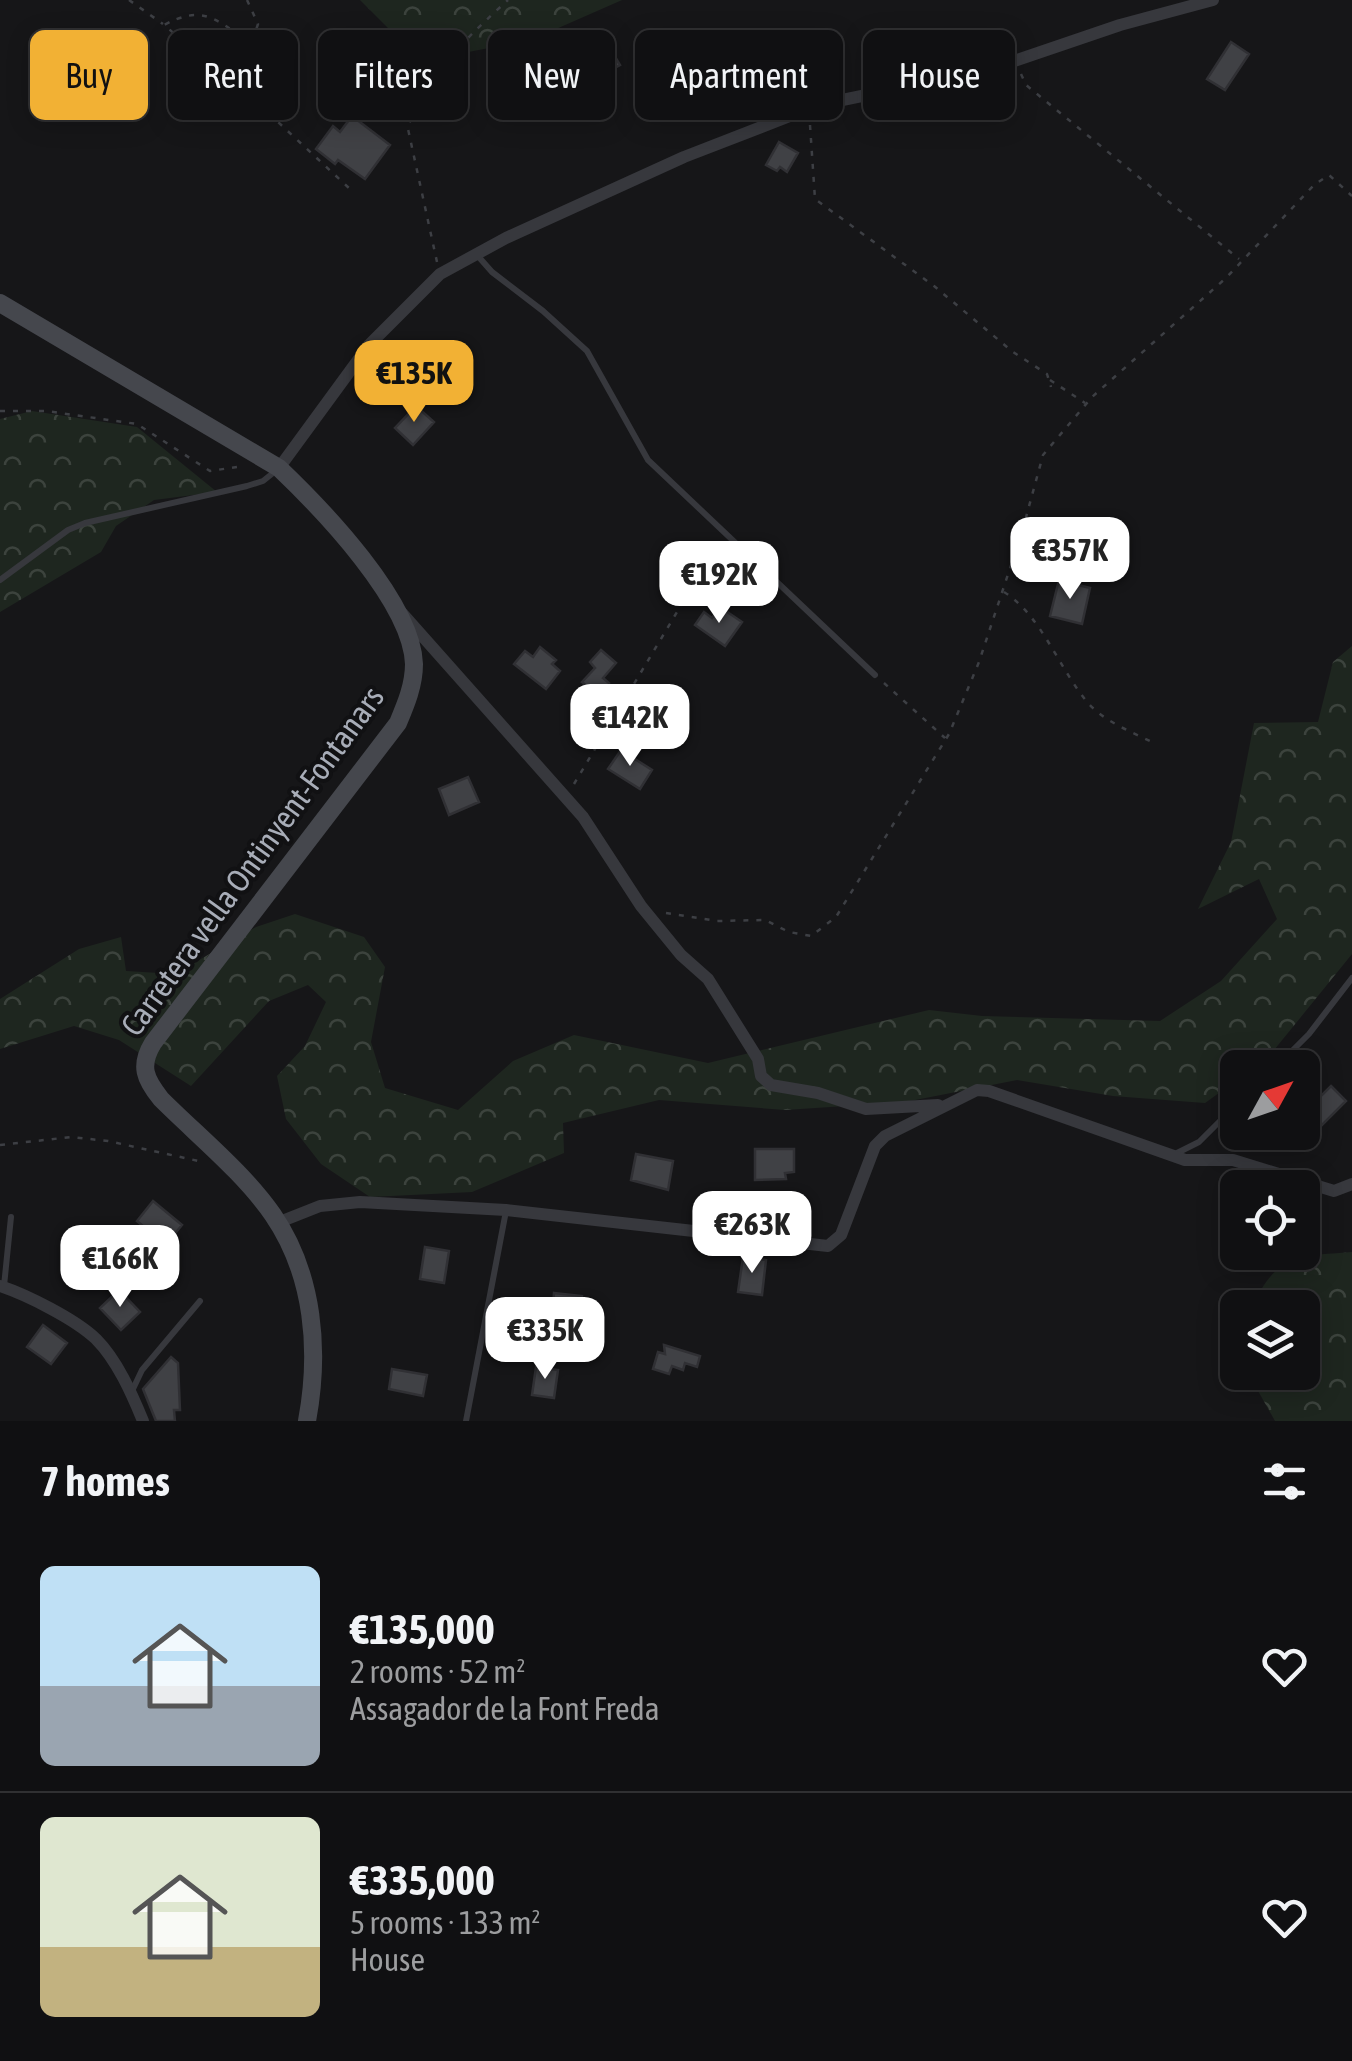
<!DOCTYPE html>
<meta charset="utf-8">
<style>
:root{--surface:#101012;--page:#1e1e20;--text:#f1f3f6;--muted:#9c9d9f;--line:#303032;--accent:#f2b134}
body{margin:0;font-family:"Asap Condensed",sans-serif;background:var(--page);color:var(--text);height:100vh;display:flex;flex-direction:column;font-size:38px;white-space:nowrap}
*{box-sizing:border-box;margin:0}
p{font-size:32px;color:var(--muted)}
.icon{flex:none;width:55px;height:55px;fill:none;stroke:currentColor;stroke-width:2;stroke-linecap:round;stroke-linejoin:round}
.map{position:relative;height:1421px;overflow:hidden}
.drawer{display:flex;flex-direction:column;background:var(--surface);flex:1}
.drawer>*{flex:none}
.top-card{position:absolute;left:30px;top:30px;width:1292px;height:90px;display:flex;gap:20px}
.needle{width:65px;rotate:50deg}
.buttons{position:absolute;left:1220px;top:1050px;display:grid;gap:20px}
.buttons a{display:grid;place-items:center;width:100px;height:100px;border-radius:15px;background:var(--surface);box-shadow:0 5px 25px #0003,0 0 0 2px var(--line);font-size:50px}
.price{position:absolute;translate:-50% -85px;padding:0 22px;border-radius:20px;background:#fff;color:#222;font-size:32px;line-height:65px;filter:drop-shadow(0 2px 5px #0008)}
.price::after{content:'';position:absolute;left:50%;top:60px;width:30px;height:22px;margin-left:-15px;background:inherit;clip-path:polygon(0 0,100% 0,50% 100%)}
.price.on{background:var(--accent);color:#111}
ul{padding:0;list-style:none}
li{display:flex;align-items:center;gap:30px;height:250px;padding:0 40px}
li+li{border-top:2px solid var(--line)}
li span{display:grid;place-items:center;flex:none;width:280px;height:200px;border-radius:15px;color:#555}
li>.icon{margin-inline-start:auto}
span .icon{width:120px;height:120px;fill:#fffc;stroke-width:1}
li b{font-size:42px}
h2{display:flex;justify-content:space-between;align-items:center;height:120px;padding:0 40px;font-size:42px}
.tag{padding:0 35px;border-radius:15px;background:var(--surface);box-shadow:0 5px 25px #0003,0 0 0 2px var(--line);font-size:35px;line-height:90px}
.tag.on{background:var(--accent);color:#111}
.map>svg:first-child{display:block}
</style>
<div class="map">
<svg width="1352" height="1421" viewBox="0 0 1352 1421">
<defs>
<pattern id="forest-crowns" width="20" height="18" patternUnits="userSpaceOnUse" patternTransform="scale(2.5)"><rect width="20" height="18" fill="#1e261f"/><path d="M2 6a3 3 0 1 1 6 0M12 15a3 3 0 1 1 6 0" fill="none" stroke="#3c433d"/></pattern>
</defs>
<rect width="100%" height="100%" fill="#161618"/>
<!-- forest -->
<path fill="url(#forest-crowns)" d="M 360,0 L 622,0 L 531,40 L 421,61 Z
M 32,411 L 137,427 L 217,492 L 154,500 L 116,526 L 101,552 L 0,612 L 0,419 Z
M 1352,646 L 1352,954 L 1266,1060 L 1255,1067 L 1238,1068 L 1237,1080 L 1205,1103 L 1113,1096 L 1017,1080 L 905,1102 L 785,1110 L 659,1100 L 563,1123 L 564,1153 L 472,1192 L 370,1197 L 321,1164 L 286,1119 L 277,1076 L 305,1046 L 326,1002 L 308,985 L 269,1001 L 191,1086 L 119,1040 L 74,1026 L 0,1049 L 0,999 L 79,949 L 121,937 L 126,971 L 175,974 L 256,927 L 295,914 L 364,937 L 385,967 L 371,1042 L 385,1088 L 458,1110 L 513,1061 L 574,1035 L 708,1063 L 929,1010 L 982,1016 L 1160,1021 L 1221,981 L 1277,919 L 1259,879 L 1198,909 L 1231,842 L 1254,723 L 1318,722 L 1333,662 Z
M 1352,1252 L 1352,1421 L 1275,1421 L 1248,1373 L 1302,1372 L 1302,1308 L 1253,1307 C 1274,1254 1302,1256 1352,1252 Z"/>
<!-- building -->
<path fill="#404145" stroke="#303034" stroke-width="2.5" d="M 1231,42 L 1249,54 L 1225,90 L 1207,79 Z
M 611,50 L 620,65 L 602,75 L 607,83 L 591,92 L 574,64 L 592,54 L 595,60 Z
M 352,116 L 390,145 L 365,179 L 338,160 L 335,164 L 316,149 L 333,126 L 340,132 Z
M 779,142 L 798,153 L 787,172 L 780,167 L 777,171 L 766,165 Z
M 416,406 L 434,422 L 413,445 L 395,428 Z
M 1059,580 L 1090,588 L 1082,624 L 1050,616 Z
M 720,607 L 742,622 L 725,646 L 695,625 L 704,612 L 712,618 Z
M 540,647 L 556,660 L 552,664 L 560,671 L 546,689 L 514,664 L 525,651 L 533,657 Z
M 601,650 L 616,663 L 603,678 L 609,683 L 598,695 L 582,682 L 595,668 L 590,662 Z
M 621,750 L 652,770 L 640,789 L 608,769 Z
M 468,777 L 479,802 L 449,815 L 439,789 Z
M 1331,1086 L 1346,1101 L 1317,1130 L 1311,1124 L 1302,1132 L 1302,1102 L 1311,1093 L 1317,1100 Z
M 755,1149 L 794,1149 L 794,1172 L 785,1173 L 786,1179 L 755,1180 Z
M 636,1154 L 673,1161 L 668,1190 L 631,1180 Z
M 153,1201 L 182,1225 L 150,1264 L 128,1247 L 144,1227 L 137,1221 Z
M 425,1247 L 449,1251 L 444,1283 L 420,1279 Z
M 743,1257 L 766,1260 L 762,1295 L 738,1292 Z
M 119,1290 L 140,1312 L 121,1330 L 100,1308 Z
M 554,1293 L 582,1296 L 580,1319 L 552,1316 Z
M 43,1325 L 67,1343 L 51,1364 L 27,1347 Z
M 664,1345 L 700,1356 L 697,1367 L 685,1363 L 683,1370 L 672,1366 L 669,1374 L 653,1369 L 658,1352 L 665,1354 Z
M 171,1357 L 178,1363 L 180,1410 L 174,1410 L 175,1421 L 156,1421 L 143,1389 Z
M 536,1367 L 558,1370 L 554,1398 L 532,1395 Z
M 392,1369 L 427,1375 L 423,1396 L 389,1389 Z"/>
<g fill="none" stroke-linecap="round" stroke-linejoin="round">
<!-- path -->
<path stroke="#3d3f44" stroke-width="2.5" stroke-dasharray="5 8" stroke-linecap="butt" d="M 129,0 L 163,24
M 247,0 L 258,24 L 255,33 L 244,38 C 213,18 202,5 164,25 L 264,109 L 350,189
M 1021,74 L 1026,85 L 1239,259
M 810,125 L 815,199 L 934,286 L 1013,352 L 1047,374 L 1051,387
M 437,262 L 408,129 C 419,81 472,33 508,0
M 1050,380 L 1085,403
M 0,411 L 46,411 L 137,424 L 210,471 L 243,466
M 1004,592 C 1042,616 1059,669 1088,703 C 1105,722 1132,732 1154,743
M 884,683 L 945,738
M 574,784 L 719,542
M 666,913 L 717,921 L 765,920 L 789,932 L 811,936 L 836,917 L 949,734 L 979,662 L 1022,532 L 1043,455 L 1092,397 L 1226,278 L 1314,185 L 1329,175 L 1352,196
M 0,1145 L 71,1137 L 108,1141 L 203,1162"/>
<!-- lane -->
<path stroke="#37383d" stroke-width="6" d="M 477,255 L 492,272 L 543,311 L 587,351 L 648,460 L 875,675
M 0,580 L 68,530 L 85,523 L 247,486 L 263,481 L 278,469
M 1275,1068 L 1309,1034 L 1352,978
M 1175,1154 L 1199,1142 L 1238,1103
M 4,1286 L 11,1217
M 132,1391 L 142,1370 L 200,1301
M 466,1421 L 506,1211"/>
<!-- street -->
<path stroke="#37383d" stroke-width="12" d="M 279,468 L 369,345 L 440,274 L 506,238 L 684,157 L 818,105 L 988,70 L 1120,25 L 1213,0
M 401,612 L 583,817 L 641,906 L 681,955 L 708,979 L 758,1059 L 761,1076 L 771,1085 L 818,1093 L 866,1109 L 938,1105
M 277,1223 L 320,1206 L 360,1202 L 506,1210 L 828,1246 L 841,1235 L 875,1146 L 885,1136 L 977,1090 L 989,1091 L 1185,1160 L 1233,1160 L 1334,1191 L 1352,1184
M 0,1286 C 27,1295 75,1319 96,1339 C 117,1360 132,1394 143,1421"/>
<!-- secondary -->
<path stroke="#45474d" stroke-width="18" d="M 0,303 L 279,468 C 322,509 412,602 414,664 C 414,685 406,704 398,723 L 153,1043 C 139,1066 145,1079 161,1099 C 198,1136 243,1172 273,1215 C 314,1275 320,1351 307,1421"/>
</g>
<g text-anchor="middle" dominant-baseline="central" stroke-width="8" stroke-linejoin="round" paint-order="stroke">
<!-- street labels -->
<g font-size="32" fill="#a8adb8" stroke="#111113">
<text transform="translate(252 861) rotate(-54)">Carretera vella Ontinyent-Fontanars</text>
</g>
</g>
</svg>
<div class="buttons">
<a><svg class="needle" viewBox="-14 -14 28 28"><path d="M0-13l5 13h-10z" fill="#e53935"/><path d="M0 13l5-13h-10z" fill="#9c9d9f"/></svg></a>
<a><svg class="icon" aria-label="locate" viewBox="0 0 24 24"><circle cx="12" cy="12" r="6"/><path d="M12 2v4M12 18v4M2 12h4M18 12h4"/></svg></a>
<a><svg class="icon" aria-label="layers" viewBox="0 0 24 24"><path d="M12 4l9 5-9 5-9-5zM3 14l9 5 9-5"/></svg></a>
</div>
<b class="price on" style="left:414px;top:425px">€135K</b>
<b class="price" style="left:1070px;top:602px">€357K</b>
<b class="price" style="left:719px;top:626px">€192K</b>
<b class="price" style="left:630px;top:769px">€142K</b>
<b class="price" style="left:752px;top:1276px">€263K</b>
<b class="price" style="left:120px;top:1310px">€166K</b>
<b class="price" style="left:545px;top:1382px">€335K</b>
<div class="top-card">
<a class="tag on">Buy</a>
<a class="tag">Rent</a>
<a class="tag">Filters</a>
<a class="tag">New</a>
<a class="tag">Apartment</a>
<a class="tag">House</a>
</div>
</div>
<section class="drawer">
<h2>7 homes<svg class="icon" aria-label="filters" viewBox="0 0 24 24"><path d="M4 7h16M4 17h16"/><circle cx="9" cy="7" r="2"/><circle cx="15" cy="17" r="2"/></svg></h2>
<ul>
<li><span style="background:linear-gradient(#bfe0f5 60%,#9aa5b1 0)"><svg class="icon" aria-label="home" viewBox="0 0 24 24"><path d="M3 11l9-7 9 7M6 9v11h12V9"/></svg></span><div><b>€135,000</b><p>2 rooms · 52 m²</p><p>Assagador de la Font Freda</p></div><svg class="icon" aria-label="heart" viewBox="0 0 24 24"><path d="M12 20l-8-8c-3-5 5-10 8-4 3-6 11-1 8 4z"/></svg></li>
<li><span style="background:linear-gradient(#dfe7d0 65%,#c2b280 0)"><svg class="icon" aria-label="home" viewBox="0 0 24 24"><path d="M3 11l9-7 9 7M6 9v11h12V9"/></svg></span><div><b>€335,000</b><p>5 rooms · 133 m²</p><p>House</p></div><svg class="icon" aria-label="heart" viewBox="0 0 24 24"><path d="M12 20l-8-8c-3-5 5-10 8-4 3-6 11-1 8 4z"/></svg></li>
</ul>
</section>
